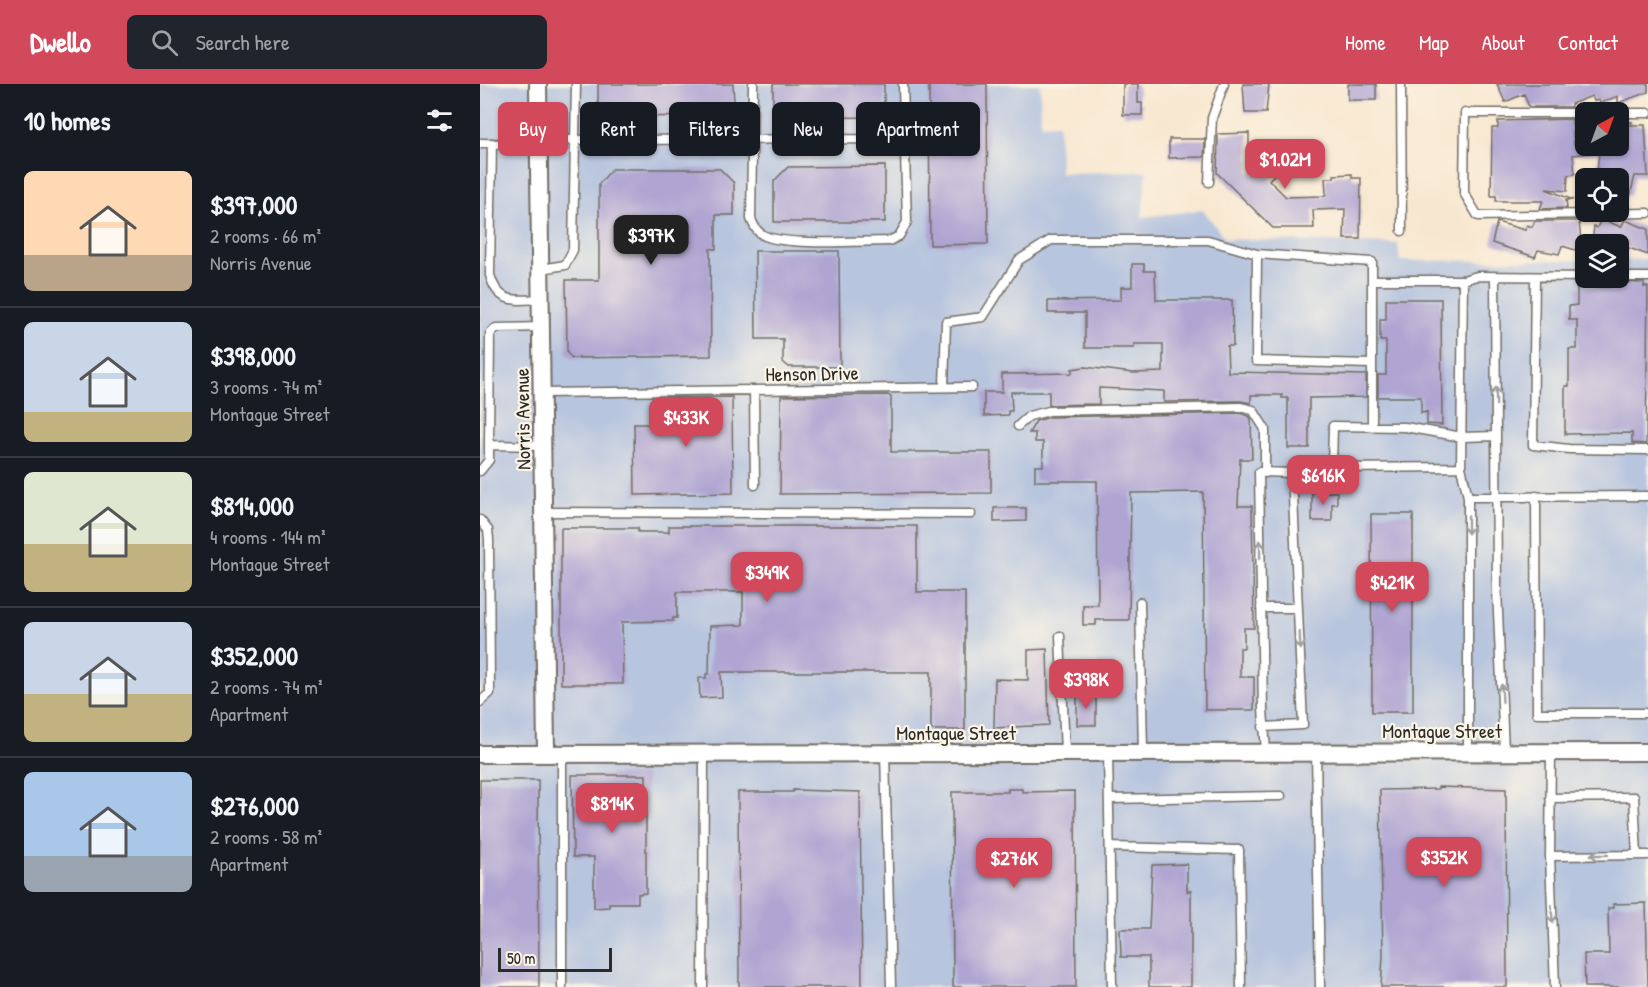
<!DOCTYPE html>
<meta charset="utf-8">
<style>
:root{--surface:#171b24;--page:#20242c;--text:#f1f3f6;--muted:#9ea1a6;--line:#363941;--accent:#d1495b}
body{margin:0;font-family:"Patrick Hand",sans-serif;background:var(--page);color:var(--text);height:100vh;display:flex;flex-direction:column;font-size:22px;white-space:nowrap}
*{box-sizing:border-box;margin:0}
p{font-size:20px;color:var(--muted)}
.icon{flex:none;width:33px;height:33px;fill:none;stroke:currentColor;stroke-width:2;stroke-linecap:round;stroke-linejoin:round}
.map{position:relative;flex:1;overflow:hidden}
.sheet{display:flex;flex-direction:column;background:var(--surface);width:480px}
.sheet>*{flex:none}
.guide{position:absolute;left:18px;top:18px;width:570px;height:54px;display:flex;gap:12px}
.needle{width:39px;rotate:41deg}
.tools{position:absolute;left:1095px;top:18px;display:grid;gap:12px}
.tools a{display:grid;place-items:center;width:54px;height:54px;border-radius:9px;background:var(--surface);box-shadow:0 2px 4px #0004;font-size:30px}
.scale{position:absolute;left:18px;bottom:15px;width:114px;box-sizing:border-box;padding-left:6px;border:3px solid #2b2b2b;border-top:0;font-size:16px;line-height:21px;white-space:nowrap;color:#2b2b2b;-webkit-text-stroke:4px #fcf5e5;paint-order:stroke}
.price{position:absolute;translate:-50% -51px;padding:0 14px;border-radius:12px;background:var(--accent);color:#fff;font-size:20px;line-height:39px;filter:drop-shadow(0 2px 3px #0008)}
.price::after{content:'';position:absolute;left:50%;top:36px;width:18px;height:14px;margin-left:-9px;background:inherit;clip-path:polygon(0 0,100% 0,50% 100%)}
.price.current{background:#222;color:#fff}
ul{padding:0;list-style:none}
li{display:flex;align-items:center;gap:18px;height:150px;padding:0 24px}
li+li{border-top:2px solid var(--line)}
li span{display:grid;place-items:center;flex:none;width:168px;height:120px;border-radius:9px;color:#555}
li>.icon{margin-inline-start:auto}
span .icon{width:72px;height:72px;fill:#fffc;stroke-width:1}
li b{font-size:26px}
h2{display:flex;justify-content:space-between;align-items:center;height:72px;padding:0 24px;font-size:26px}
.chip{padding:0 21px;border-radius:9px;background:var(--surface);box-shadow:0 2px 4px #0004;font-size:21px;line-height:54px}
.chip.current{background:var(--accent);color:#fff}
header{display:flex;align-items:center;gap:36px;box-sizing:border-box;height:84px;padding:0 30px;background:var(--accent);color:#fff}
header strong{font-size:28px}
nav{display:flex;gap:33px;margin-inline-start:auto;font-size:21px}
.search{width:420px;height:54px;background:var(--page);display:flex;align-items:center;gap:15px;box-sizing:border-box;padding:0 21px;border-radius:9px;color:var(--muted);font-size:22px}
main{display:flex;flex:1;min-height:0}
.map>svg:first-child{display:block}
</style>
<header>
<strong>Dwello</strong>
<div class="search"><svg class="icon" aria-label="search" viewBox="0 0 24 24"><circle cx="10" cy="10" r="6"/><path d="M15 15l6 6"/></svg>Search here</div>
<nav><a>Home</a><a>Map</a><a>About</a><a>Contact</a></nav>
</header>
<main>
<section class="sheet">
<h2>10 homes<svg class="icon" aria-label="filters" viewBox="0 0 24 24"><path d="M4 7h16M4 17h16"/><circle cx="9" cy="7" r="2"/><circle cx="15" cy="17" r="2"/></svg></h2>
<ul>
<li><span style="background:linear-gradient(#ffd9b3 70%,#b9a48a 0)"><svg class="icon" aria-label="home" viewBox="0 0 24 24"><path d="M3 11l9-7 9 7M6 9v11h12V9"/></svg></span><div><b>$397,000</b><p>2 rooms · 66 m²</p><p>Norris Avenue</p></div></li>
<li><span style="background:linear-gradient(#c9d6e8 75%,#c2b280 0)"><svg class="icon" aria-label="home" viewBox="0 0 24 24"><path d="M3 11l9-7 9 7M6 9v11h12V9"/></svg></span><div><b>$398,000</b><p>3 rooms · 74 m²</p><p>Montague Street</p></div></li>
<li><span style="background:linear-gradient(#dfe7d0 60%,#c2b280 0)"><svg class="icon" aria-label="home" viewBox="0 0 24 24"><path d="M3 11l9-7 9 7M6 9v11h12V9"/></svg></span><div><b>$814,000</b><p>4 rooms · 144 m²</p><p>Montague Street</p></div></li>
<li><span style="background:linear-gradient(#c9d6e8 60%,#c2b280 0)"><svg class="icon" aria-label="home" viewBox="0 0 24 24"><path d="M3 11l9-7 9 7M6 9v11h12V9"/></svg></span><div><b>$352,000</b><p>2 rooms · 74 m²</p><p>Apartment</p></div></li>
<li><span style="background:linear-gradient(#a9c7e8 70%,#9aa5b1 0)"><svg class="icon" aria-label="home" viewBox="0 0 24 24"><path d="M3 11l9-7 9 7M6 9v11h12V9"/></svg></span><div><b>$276,000</b><p>2 rooms · 58 m²</p><p>Apartment</p></div></li>
</ul>
</section>
<div class="map">
<svg width="1168" height="903" viewBox="0 0 1168 903">
<rect width="100%" height="100%" fill="#fcf5e5"/>
<filter id="ink" filterUnits="userSpaceOnUse"><feTurbulence type="fractalNoise" baseFrequency=".0167" numOctaves="2"/><feDisplacementMap in="SourceGraphic" scale="12" xChannelSelector="R" yChannelSelector="G"/><feConvolveMatrix kernelMatrix="1 2 1 2 8 2 1 2 1" color-interpolation-filters="sRGB"/></filter>
<filter id="wash" filterUnits="userSpaceOnUse"><feTurbulence type="fractalNoise" baseFrequency=".008" numOctaves="4" result="noise"/><feDisplacementMap in="SourceGraphic" scale="24" xChannelSelector="R" yChannelSelector="G"/><feGaussianBlur stdDeviation="1.35" result="paint"/><feColorMatrix in="noise" values="0 0 0 0 0 0 0 0 0 0 0 0 0 0 0 0 0 1.4 0 .05"/><feComposite in="paint" operator="in"/></filter>
<g filter="url(#wash)">
<rect width="100%" height="100%" fill="#f8e7d0"/>
<!-- industrial -->
<path fill="#b7c5de" d="M 0,0 L 560,0 L 561,40 L 579,39 L 580,89 L 667,87 L 662,133 L 723,126 L 745,155 L 918,160 L 920,177 L 1105,176 L 1106,194 L 1138,194 L 1139,176 L 1168,175 L 1168,903 L 0,903 Z"/>
<g id="blocks">
<!-- building -->
<path fill="#afa4d2" d="M 118,0 L 253,0 L 254,18 L 240,32 L 132,33 L 118,19 Z
M 293,0 L 404,0 L 404,33 L 307,34 L 293,20 Z
M 449,0 L 507,0 L 508,160 L 450,161 Z
M 643,0 L 658,0 L 658,19 L 662,19 L 662,31 L 643,31 Z
M 763,0 L 789,0 L 786,29 L 765,29 Z
M 868,0 L 896,0 L 896,16 L 868,16 Z
M 1017,0 L 1168,0 L 1168,8 L 1138,19 L 1138,12 L 1120,19 L 1119,16 L 1114,17 L 1112,12 L 1091,20 L 1091,23 L 1049,23 L 1044,10 L 1025,18 Z
M 1092,35 L 1094,60 L 1106,62 L 1138,62 L 1138,37 L 1152,38 L 1151,41 L 1165,41 L 1168,92 L 1155,92 L 1150,112 L 1138,111 L 1138,91 L 1117,89 L 1119,68 L 1093,71 L 1095,90 L 1088,91 L 1087,107 L 1066,105 L 1093,116 L 1086,116 L 1087,124 L 1060,125 L 1063,117 L 1016,117 L 1016,112 L 1011,112 L 1012,44 L 1018,44 L 1018,37 Z
M 769,49 L 769,90 L 783,76 L 796,89 L 789,96 L 806,113 L 843,112 L 846,110 L 845,94 L 854,94 L 854,91 L 872,90 L 872,94 L 881,94 L 880,155 L 864,155 L 865,125 L 833,126 L 834,144 L 793,144 L 737,89 L 738,50 Z
M 689,55 L 725,55 L 724,73 L 689,74 Z
M 405,82 L 405,138 L 294,138 L 294,97 L 308,83 Z
M 132,85 L 240,85 L 254,99 L 254,131 L 236,131 L 236,165 L 230,165 L 231,272 L 92,274 L 87,269 L 86,196 L 119,196 L 119,100 Z
M 1124,136 L 1141,143 L 1145,136 L 1168,145 L 1168,171 L 1138,160 L 1112,160 L 1114,142 L 1117,144 L 1120,137 Z
M 1055,137 L 1099,137 L 1102,168 L 1082,162 L 1079,170 L 1058,166 L 1055,173 L 1012,159 L 1017,138 L 1045,146 L 1047,141 L 1052,143 Z
M 275,167 L 359,167 L 360,283 L 309,283 L 303,278 L 303,255 L 276,255 Z
M 652,180 L 664,180 L 664,187 L 675,187 L 676,216 L 752,216 L 753,262 L 747,262 L 748,288 L 886,291 L 886,313 L 829,314 L 829,364 L 808,364 L 808,314 L 802,314 L 802,311 L 771,311 L 771,319 L 760,317 L 684,318 L 684,307 L 619,304 L 619,320 L 569,321 L 569,308 L 531,308 L 532,327 L 528,327 L 528,331 L 504,332 L 504,308 L 522,308 L 522,290 L 592,289 L 592,285 L 605,283 L 653,289 L 683,288 L 683,260 L 654,260 L 654,264 L 605,264 L 605,229 L 568,229 L 568,217 L 641,216 L 641,203 L 652,203 Z
M 1131,198 L 1164,199 L 1164,203 L 1168,203 L 1166,360 L 1152,359 L 1152,349 L 1085,350 L 1085,302 L 1089,302 L 1089,265 L 1097,265 L 1097,236 L 1089,236 L 1089,222 L 1097,221 L 1097,203 L 1131,203 Z
M 906,215 L 961,215 L 962,341 L 947,340 L 947,328 L 941,329 L 941,313 L 898,313 L 898,291 L 906,291 L 906,257 L 900,257 L 900,235 L 906,235 Z
M 408,311 L 411,313 L 411,368 L 511,368 L 511,409 L 300,410 L 301,312 Z
M 252,313 L 253,409 L 155,411 L 154,340 L 176,340 L 176,314 Z
M 759,329 L 769,332 L 771,335 L 772,375 L 760,375 L 758,422 L 772,422 L 774,544 L 764,544 L 764,564 L 760,564 L 760,593 L 774,593 L 774,626 L 725,626 L 723,408 L 651,409 L 649,536 L 616,536 L 616,541 L 603,541 L 603,521 L 618,521 L 617,397 L 555,397 L 555,382 L 563,382 L 563,358 L 555,358 L 555,349 L 549,349 L 556,337 L 570,333 Z
M 832,408 L 857,408 L 857,420 L 852,420 L 852,437 L 832,437 Z
M 514,424 L 546,424 L 546,437 L 514,438 Z
M 891,430 L 933,430 L 933,628 L 892,628 Z
M 189,442 L 437,442 L 437,508 L 485,508 L 485,646 L 451,646 L 451,588 L 241,588 L 242,613 L 220,614 L 219,594 L 226,594 L 226,590 L 229,590 L 230,542 L 263,541 L 263,508 L 197,508 L 197,534 L 193,534 L 193,537 L 142,538 L 143,600 L 81,600 L 81,444 L 158,444 L 158,448 L 189,448 Z
M 567,565 L 569,641 L 514,644 L 515,595 L 548,596 L 548,566 Z
M 618,578 L 635,578 L 635,600 L 618,600 Z
M 597,612 L 616,612 L 616,641 L 597,641 Z
M 92,691 L 166,691 L 166,809 L 158,810 L 158,819 L 129,819 L 129,823 L 114,824 L 114,773 L 93,773 Z
M 0,696 L 58,696 L 59,903 L 0,903 Z
M 958,703 L 1026,705 L 1027,903 L 901,903 L 903,872 L 900,706 L 958,705 Z
M 528,705 L 542,705 L 542,708 L 595,707 L 596,903 L 473,903 L 472,708 L 528,708 Z
M 313,706 L 380,708 L 382,903 L 259,903 L 258,708 L 313,708 Z
M 707,780 L 707,807 L 711,807 L 711,903 L 669,903 L 669,873 L 641,873 L 640,845 L 669,845 L 672,781 Z
M 1166,819 L 1168,903 L 1105,903 L 1104,870 L 1129,870 L 1128,824 L 1133,824 L 1133,820 Z"/>
</g>
</g>
<g filter="url(#ink)">
<use href="#blocks" fill-opacity="0" stroke="#736d65" stroke-width="1.5"/>
<g fill="none" stroke-linecap="round" stroke-linejoin="round">
<!-- lane casing -->
<g stroke="#736d65" stroke-width="11">
<path id="lane" d="M 273,0 L 271,135 C 274,142 277,149 285,152 C 309,162 380,157 409,157 L 419,152 L 427,138 L 423,0
M 921,0 L 922,147
M 1106,29 L 985,29 L 984,109 L 998,132 L 1168,129
M 1138,29 L 1168,29
M 0,59 L 59,60 L 84,56 L 422,55
M 12,59 L 10,191 C 18,221 36,216 61,215
M 729,98 L 732,34 L 744,0
M 777,170 L 776,277 L 892,280
M 61,185 L 85,181 L 93,166 L 96,0
M 1015,193 L 1017,505 L 1024,667
M 1055,193 L 1053,361 L 1089,365 L 1168,366
M 1138,193 L 1168,193
M 892,196 L 892,343
M 983,196 L 981,383 L 988,413 L 988,667
M 62,243 L 16,244 L 10,250 L 9,361 L 64,362
M 464,303 L 466,238 L 503,233 L 539,176 L 571,156 L 728,156 L 777,170 L 892,178 L 892,196 L 983,196 L 997,192 L 1106,193
M 274,306 L 275,401
M 63,309 L 492,303
M 538,342 L 549,332 L 569,327 L 760,323 L 773,326 L 785,345 L 785,389
M 981,383 L 852,384 L 853,342 L 925,343 L 982,353 L 1016,352
M 0,387 L 9,376 L 9,361
M 1056,412 L 1057,629 L 1168,629
M 988,413 L 1168,412
M 64,428 L 491,430
M 0,436 L 8,446 L 9,455 L 10,609 L 0,618
M 660,518 L 663,668
M 781,524 L 818,524
M 580,552 L 585,668
M 783,643 L 823,641 L 812,389 L 779,388 L 783,625 L 786,668
M 628,668 L 632,903
M 836,668 L 840,903
M 1071,668 L 1070,772 L 1075,903
M 82,669 L 82,903
M 405,669 L 411,903
M 1070,714 L 1154,713 L 1157,771
M 629,715 L 801,712
M 630,763 L 759,766 L 761,903
M 1070,772 L 1168,771
M 223,903 L 224,669"/>
</g>
<!-- street casing -->
<g stroke="#736d65" stroke-width="20">
<path id="street" d="M 58,0 L 66,669
M 0,670 L 1168,668"/>
</g>
<!-- lane -->
<use href="#lane" stroke="#fff" stroke-width="8"/>
<!-- street -->
<use href="#street" stroke="#fff" stroke-width="16"/>
</g>
<!-- one-way arrows -->
<defs><path id="oneway-shaft" d="M-6 0H5M1.5-3L5.5 0L1.5 3" fill="none" stroke-width="1.6" stroke-linecap="round" stroke-linejoin="round" transform="scale(1.5)"/></defs>
<g stroke="#a0a0a0">
<use href="#oneway-shaft" transform="translate(1016 312) rotate(-91)"/>
<use href="#oneway-shaft" transform="translate(988 441) rotate(90)"/>
<use href="#oneway-shaft" transform="translate(780 465) rotate(-91)"/>
<use href="#oneway-shaft" transform="translate(820 557) rotate(88)"/>
<use href="#oneway-shaft" transform="translate(1022 609) rotate(-93)"/>
<use href="#oneway-shaft" transform="translate(1119 771) rotate(180)"/>
<use href="#oneway-shaft" transform="translate(1072 830) rotate(88)"/>
</g>
</g>
<g text-anchor="middle" dominant-baseline="central" stroke-width="4.5" stroke-linejoin="round" paint-order="stroke">
<!-- street labels -->
<g font-size="20" fill="#2b2b2b" stroke="#fcf5e5">
<text transform="translate(332 289) rotate(-1)">Henson Drive</text>
<text transform="translate(42 335) rotate(-91)">Norris Avenue</text>
<text x="962" y="646">Montague Street</text>
<text x="476" y="648">Montague Street</text>
</g>
</g>
</svg>
<div class="tools">
<a><svg class="needle" viewBox="-14 -14 28 28"><path d="M0-13l5 13h-10z" fill="#e53935"/><path d="M0 13l5-13h-10z" fill="#9ea1a6"/></svg></a>
<a><svg class="icon" aria-label="locate" viewBox="0 0 24 24"><circle cx="12" cy="12" r="6"/><path d="M12 2v4M12 18v4M2 12h4M18 12h4"/></svg></a>
<a><svg class="icon" aria-label="layers" viewBox="0 0 24 24"><path d="M12 4l9 5-9 5-9-5zM3 14l9 5 9-5"/></svg></a>
</div>
<div class="scale">50 m</div>
<b class="price" style="left:805px;top:106px">$1.02M</b>
<b class="price current" style="left:171px;top:182px">$397K</b>
<b class="price" style="left:206px;top:364px">$433K</b>
<b class="price" style="left:843px;top:422px">$616K</b>
<b class="price" style="left:287px;top:519px">$349K</b>
<b class="price" style="left:912px;top:529px">$421K</b>
<b class="price" style="left:606px;top:626px">$398K</b>
<b class="price" style="left:132px;top:750px">$814K</b>
<b class="price" style="left:964px;top:804px">$352K</b>
<b class="price" style="left:534px;top:805px">$276K</b>
<div class="guide">
<a class="chip current">Buy</a>
<a class="chip">Rent</a>
<a class="chip">Filters</a>
<a class="chip">New</a>
<a class="chip">Apartment</a>
</div>
</div>
</main>
